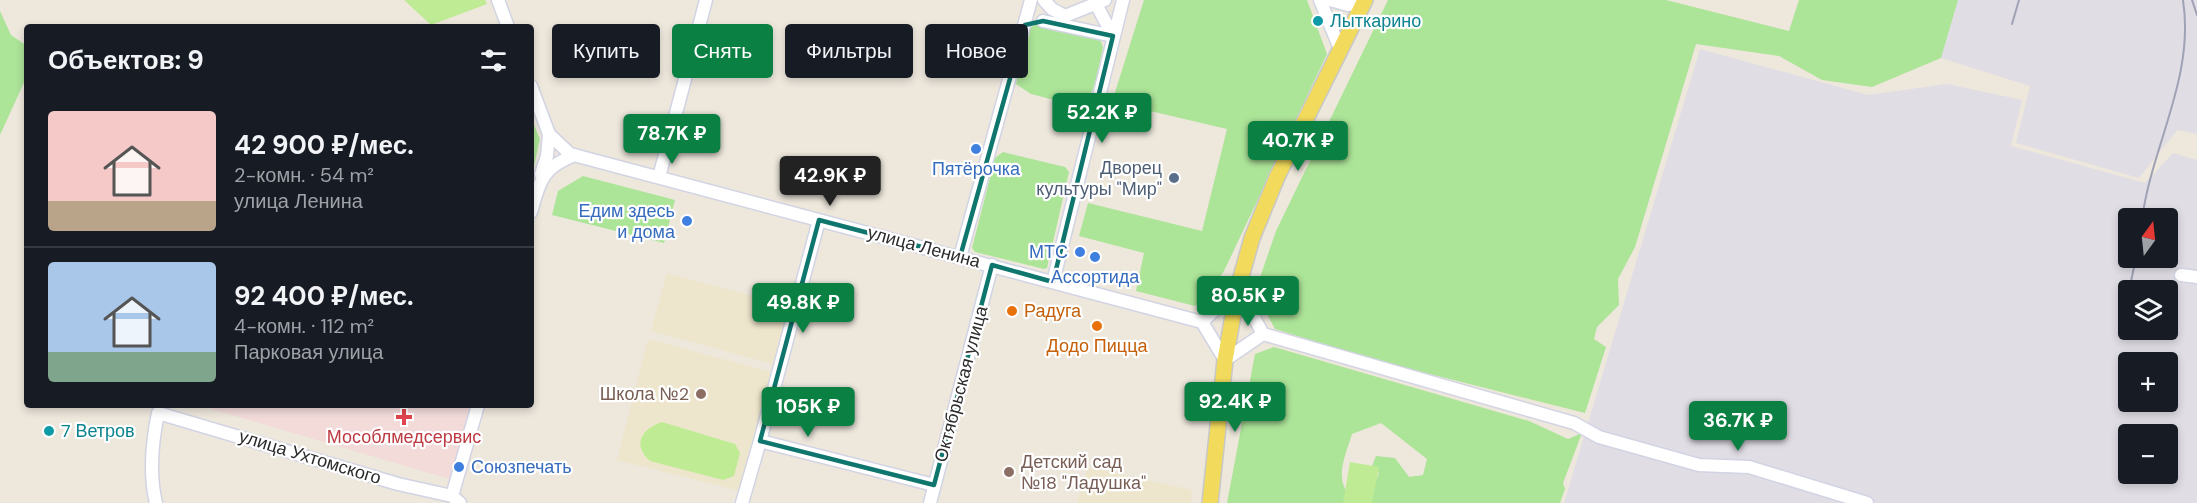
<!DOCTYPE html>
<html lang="ru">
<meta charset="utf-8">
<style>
:root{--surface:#171b24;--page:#242831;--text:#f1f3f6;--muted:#9ea1a6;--line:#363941;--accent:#0b8043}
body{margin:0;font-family:"DM Sans",sans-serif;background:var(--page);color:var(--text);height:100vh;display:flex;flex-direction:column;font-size:22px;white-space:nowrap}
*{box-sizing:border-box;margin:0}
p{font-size:20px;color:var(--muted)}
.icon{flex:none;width:33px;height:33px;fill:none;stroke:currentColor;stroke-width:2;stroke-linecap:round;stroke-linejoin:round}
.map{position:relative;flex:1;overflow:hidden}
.drawer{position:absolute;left:24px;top:24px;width:510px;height:384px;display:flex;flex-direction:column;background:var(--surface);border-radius:6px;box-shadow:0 3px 9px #0003}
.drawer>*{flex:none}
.top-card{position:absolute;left:552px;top:24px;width:570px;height:54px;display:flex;gap:12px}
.needle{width:39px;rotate:15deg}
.buttons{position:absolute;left:2118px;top:208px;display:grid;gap:12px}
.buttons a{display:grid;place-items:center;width:60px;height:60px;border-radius:6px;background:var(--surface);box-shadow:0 3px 9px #0003;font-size:30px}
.price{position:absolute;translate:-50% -51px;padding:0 14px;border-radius:6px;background:var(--accent);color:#fff;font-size:20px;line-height:39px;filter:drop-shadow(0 2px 3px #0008)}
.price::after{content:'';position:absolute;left:50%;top:36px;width:18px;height:14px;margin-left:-9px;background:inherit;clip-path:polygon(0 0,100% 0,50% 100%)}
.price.active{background:#222;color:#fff}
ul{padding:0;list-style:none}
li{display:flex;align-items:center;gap:18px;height:150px;padding:0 24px}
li+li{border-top:2px solid var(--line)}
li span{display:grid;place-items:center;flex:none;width:168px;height:120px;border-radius:6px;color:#555}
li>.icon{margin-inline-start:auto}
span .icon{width:72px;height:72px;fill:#fffc;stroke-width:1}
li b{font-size:26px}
h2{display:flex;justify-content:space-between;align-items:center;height:72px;padding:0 24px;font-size:26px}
.chip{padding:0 21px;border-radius:6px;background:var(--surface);box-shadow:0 3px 9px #0003;font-size:21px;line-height:54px}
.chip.active{background:var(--accent);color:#fff}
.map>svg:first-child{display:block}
</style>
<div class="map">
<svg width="2197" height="503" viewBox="0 0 2197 503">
<rect width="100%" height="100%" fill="#ede7dc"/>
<!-- industrial -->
<path fill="#e0dde5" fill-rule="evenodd" d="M 1958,0 L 2197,0 L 2197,134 L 2177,130 L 2139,178 L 2016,143 L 2030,86 L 1941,58 Z
M 1700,49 L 1868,95 L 1947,84 L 2022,100 L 2011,146 L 2145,183 L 2173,153 L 2197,160 L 2197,503 L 1564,503 ZM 2128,219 L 2168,219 L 2168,258 L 2128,258 ZM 2128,291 L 2168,291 L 2168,330 L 2128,330 ZM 2128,363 L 2168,363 L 2168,402 L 2128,402 ZM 2128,435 L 2168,435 L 2168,474 L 2128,474 Z"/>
<!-- education -->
<path fill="#eee6cc" d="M 667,273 L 789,306 L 773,364 L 651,331 Z
M 648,339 L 771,372 L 740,491 L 617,460 Z
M 1088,467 L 1192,490 L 1191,503 L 1077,503 Z"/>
<!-- medical -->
<path fill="#f3dbda" d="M 198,405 L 470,405 L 450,479 Z"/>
<!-- green -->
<path fill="#ace498" d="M 1144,0 L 1307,0 L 1327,54 L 1224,271 L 1209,293 L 1195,306 L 1136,291 L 1144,253 L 1079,236 L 1088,203 L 1202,231 L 1227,129 L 1112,102 Z
M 1388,0 L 1666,0 L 1789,31 L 1799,0 L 1958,0 L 1941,58 L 1872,87 L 1822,80 L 1779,56 L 1696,44 L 1635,247 L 1618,279 L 1619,305 L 1597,327 L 1594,339 L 1606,347 L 1585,413 L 1382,362 L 1275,329 L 1255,292 L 1276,231 Z
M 0,11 L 11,35 L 27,46 L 27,76 L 0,135 Z
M 1037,24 C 1043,26 1049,30 1055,31 C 1073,34 1098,23 1103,48 C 1098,65 1097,99 1078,106 L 1031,94 L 1016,84 L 1028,29 Z
M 531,118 L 540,139 L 532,175 L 531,174 Z
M 1003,152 L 1065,167 L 1069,172 L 1047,268 L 1044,269 L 975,252 L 972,248 L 995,158 Z
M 583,176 L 675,200 L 664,243 L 552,215 L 558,191 Z
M 1274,347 L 1529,421 L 1568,439 L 1582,433 L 1563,483 L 1565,489 L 1560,503 L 1367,503 L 1379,473 L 1372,466 L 1376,456 L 1395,458 L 1409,477 L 1423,475 L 1427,459 L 1381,423 L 1352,434 C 1344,460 1332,482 1356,503 L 1227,503 L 1255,354 Z"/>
<!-- pitch -->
<path fill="#bfeb94" d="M 404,0 L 485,0 L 487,4 L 431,25 Z
M 662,422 L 735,444 L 740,453 L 734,476 L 723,480 L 650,461 C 632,445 641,429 662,422 Z
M 1350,462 L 1379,467 L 1372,503 L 1343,503 Z"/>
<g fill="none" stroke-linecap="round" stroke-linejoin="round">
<!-- minor casing -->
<g stroke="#d2d4e3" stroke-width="15">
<path id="minor" d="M 498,0 L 508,27
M 1044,0 L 1052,9 L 1065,16 L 1105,0
M 1320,0 L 1340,49
M 1330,0 L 1348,5 L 1363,3
M 1096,4 L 1113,36
M 1043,21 L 1113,36
M 531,86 L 549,134 L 570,154 L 1202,322 L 1225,360 L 1263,334
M 541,174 L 547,156 L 549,134
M 659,177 L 706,0
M 531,212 C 540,180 543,167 575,155
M 960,257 L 1031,0
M 2181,275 L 2197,277
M 1053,282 L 1123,0
M 1202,322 L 1238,288 L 1263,334 L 1574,423 L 1599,437 L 1699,465 L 1749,467 L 1867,503
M 760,441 L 819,220
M 452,496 L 478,405
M 156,503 C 149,474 152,442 158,413 L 398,484 L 452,496 L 460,503
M 742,503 L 760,441 L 934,485
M 930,503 L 992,265"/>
</g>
<!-- major casing -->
<g stroke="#c8c8c8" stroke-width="18">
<path id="major" d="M 1210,503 L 1225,360 L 1238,288 L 1252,238 L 1277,177 L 1365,0"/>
</g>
<!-- minor -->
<use href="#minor" stroke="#fff" stroke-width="12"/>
<!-- major -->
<use href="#major" stroke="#f2db5c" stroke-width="15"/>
<!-- rail -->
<path stroke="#9fa1b5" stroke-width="2" d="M 2192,0 L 2197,15
M 2012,24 L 2019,0
M 2142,219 C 2152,145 2195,77 2183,0
M 2130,286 L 2136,258"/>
</g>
<!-- marked area -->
<path fill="none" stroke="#0f766e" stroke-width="4.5" stroke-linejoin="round" d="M 1043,21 L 1113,36 L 1053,282 L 992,265 L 934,485 L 760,441 L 819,220 L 960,257 L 1025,25 Z"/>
<!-- markers -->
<g fill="#0f9aa8" stroke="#fff" stroke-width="2">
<circle cx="1318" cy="21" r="6"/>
<circle cx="49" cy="431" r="6"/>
</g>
<g fill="#3f7fe0" stroke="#fff" stroke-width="2">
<circle cx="976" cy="149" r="6"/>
<circle cx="687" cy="221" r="6"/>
<circle cx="1080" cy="252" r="6"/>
<circle cx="1095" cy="257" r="6"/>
<circle cx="459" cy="467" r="6"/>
</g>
<circle fill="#5c6f8a" stroke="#fff" stroke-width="2" cx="1174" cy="178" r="6"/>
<g fill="#e8710a" stroke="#fff" stroke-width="2">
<circle cx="1012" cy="311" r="6"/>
<circle cx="1097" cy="326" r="6"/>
</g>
<g fill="#8d6e63" stroke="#fff" stroke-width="2">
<circle cx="701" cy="394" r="6"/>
<circle cx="1009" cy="472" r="6"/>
</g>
<path fill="#e0444e" stroke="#fff" stroke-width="2" d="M401 408h6v6h6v6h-6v6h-6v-6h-6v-6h6z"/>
<g text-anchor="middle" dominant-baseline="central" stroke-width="4.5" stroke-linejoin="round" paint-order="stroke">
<!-- culture labels -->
<g font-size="18" fill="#0d838f" stroke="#fff" text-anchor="start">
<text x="1330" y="21">Лыткарино</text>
<text x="61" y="431">7 Ветров</text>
</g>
<!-- service labels -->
<g font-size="18" fill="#4e5e75" stroke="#fff" text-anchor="end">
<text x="1162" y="168">Дворец<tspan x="1162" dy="21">культуры "Мир"</tspan></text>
</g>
<!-- shop labels -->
<g font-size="18" fill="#366cbe" stroke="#fff">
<text x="976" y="169">Пятёрочка</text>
<text x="675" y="211" text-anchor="end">Едим здесь<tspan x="675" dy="21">и дома</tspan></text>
<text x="1068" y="252" text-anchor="end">МТС</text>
<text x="1095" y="277">Ассортида</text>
<text x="471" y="467" text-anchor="start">Союзпечать</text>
</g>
<!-- street labels -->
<g font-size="18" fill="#2b2b2b" stroke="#fff">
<text transform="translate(924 247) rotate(15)">улица Ленина</text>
<text transform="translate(961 384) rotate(-75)">Октябрьская улица</text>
<text transform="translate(310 457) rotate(17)">улица Ухтомского</text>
</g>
<!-- food labels -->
<g font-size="18" fill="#c56008" stroke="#fff" text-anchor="start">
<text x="1024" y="311">Радуга</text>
<text x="1097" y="346" text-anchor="middle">Додо Пицца</text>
</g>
<!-- education labels -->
<g font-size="18" fill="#785e54" stroke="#fff" text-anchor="end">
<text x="689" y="394">Школа №2</text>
<text x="1021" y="462" text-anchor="start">Детский сад<tspan x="1021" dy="21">№18 "Ладушка"</tspan></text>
</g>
<!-- health labels -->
<g font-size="18" fill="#be3a42" stroke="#fff">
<text x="404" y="437">Мособлмедсервис</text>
</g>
</g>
</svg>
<div class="buttons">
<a><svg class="needle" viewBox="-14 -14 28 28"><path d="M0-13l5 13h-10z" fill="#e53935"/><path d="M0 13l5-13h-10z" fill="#9ea1a6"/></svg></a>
<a><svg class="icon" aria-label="layers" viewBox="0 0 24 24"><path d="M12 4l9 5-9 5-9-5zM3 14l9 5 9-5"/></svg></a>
<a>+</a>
<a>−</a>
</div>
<b class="price" style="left:1102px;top:144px">52.2K ₽</b>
<b class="price" style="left:672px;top:165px">78.7K ₽</b>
<b class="price" style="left:1298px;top:172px">40.7K ₽</b>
<b class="price active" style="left:830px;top:207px">42.9K ₽</b>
<b class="price" style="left:1248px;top:327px">80.5K ₽</b>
<b class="price" style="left:803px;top:334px">49.8K ₽</b>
<b class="price" style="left:1235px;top:433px">92.4K ₽</b>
<b class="price" style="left:808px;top:438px">105K ₽</b>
<b class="price" style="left:1738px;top:452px">36.7K ₽</b>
<div class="top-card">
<a class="chip">Купить</a>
<a class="chip active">Снять</a>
<a class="chip">Фильтры</a>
<a class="chip">Новое</a>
</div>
<section class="drawer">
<h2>Объектов: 9<svg class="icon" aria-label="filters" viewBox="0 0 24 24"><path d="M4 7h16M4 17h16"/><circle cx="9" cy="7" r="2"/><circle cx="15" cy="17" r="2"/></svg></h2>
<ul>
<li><span style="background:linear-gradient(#f6c9c9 75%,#b9a48a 0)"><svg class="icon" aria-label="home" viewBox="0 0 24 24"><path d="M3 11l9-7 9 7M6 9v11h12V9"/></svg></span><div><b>42 900 ₽/мес.</b><p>2-комн. · 54 m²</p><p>улица Ленина</p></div></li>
<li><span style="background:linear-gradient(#a9c7e8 75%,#7fa58c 0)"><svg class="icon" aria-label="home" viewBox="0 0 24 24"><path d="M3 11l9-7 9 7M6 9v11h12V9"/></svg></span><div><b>92 400 ₽/мес.</b><p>4-комн. · 112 m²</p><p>Парковая улица</p></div></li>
</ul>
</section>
</div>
